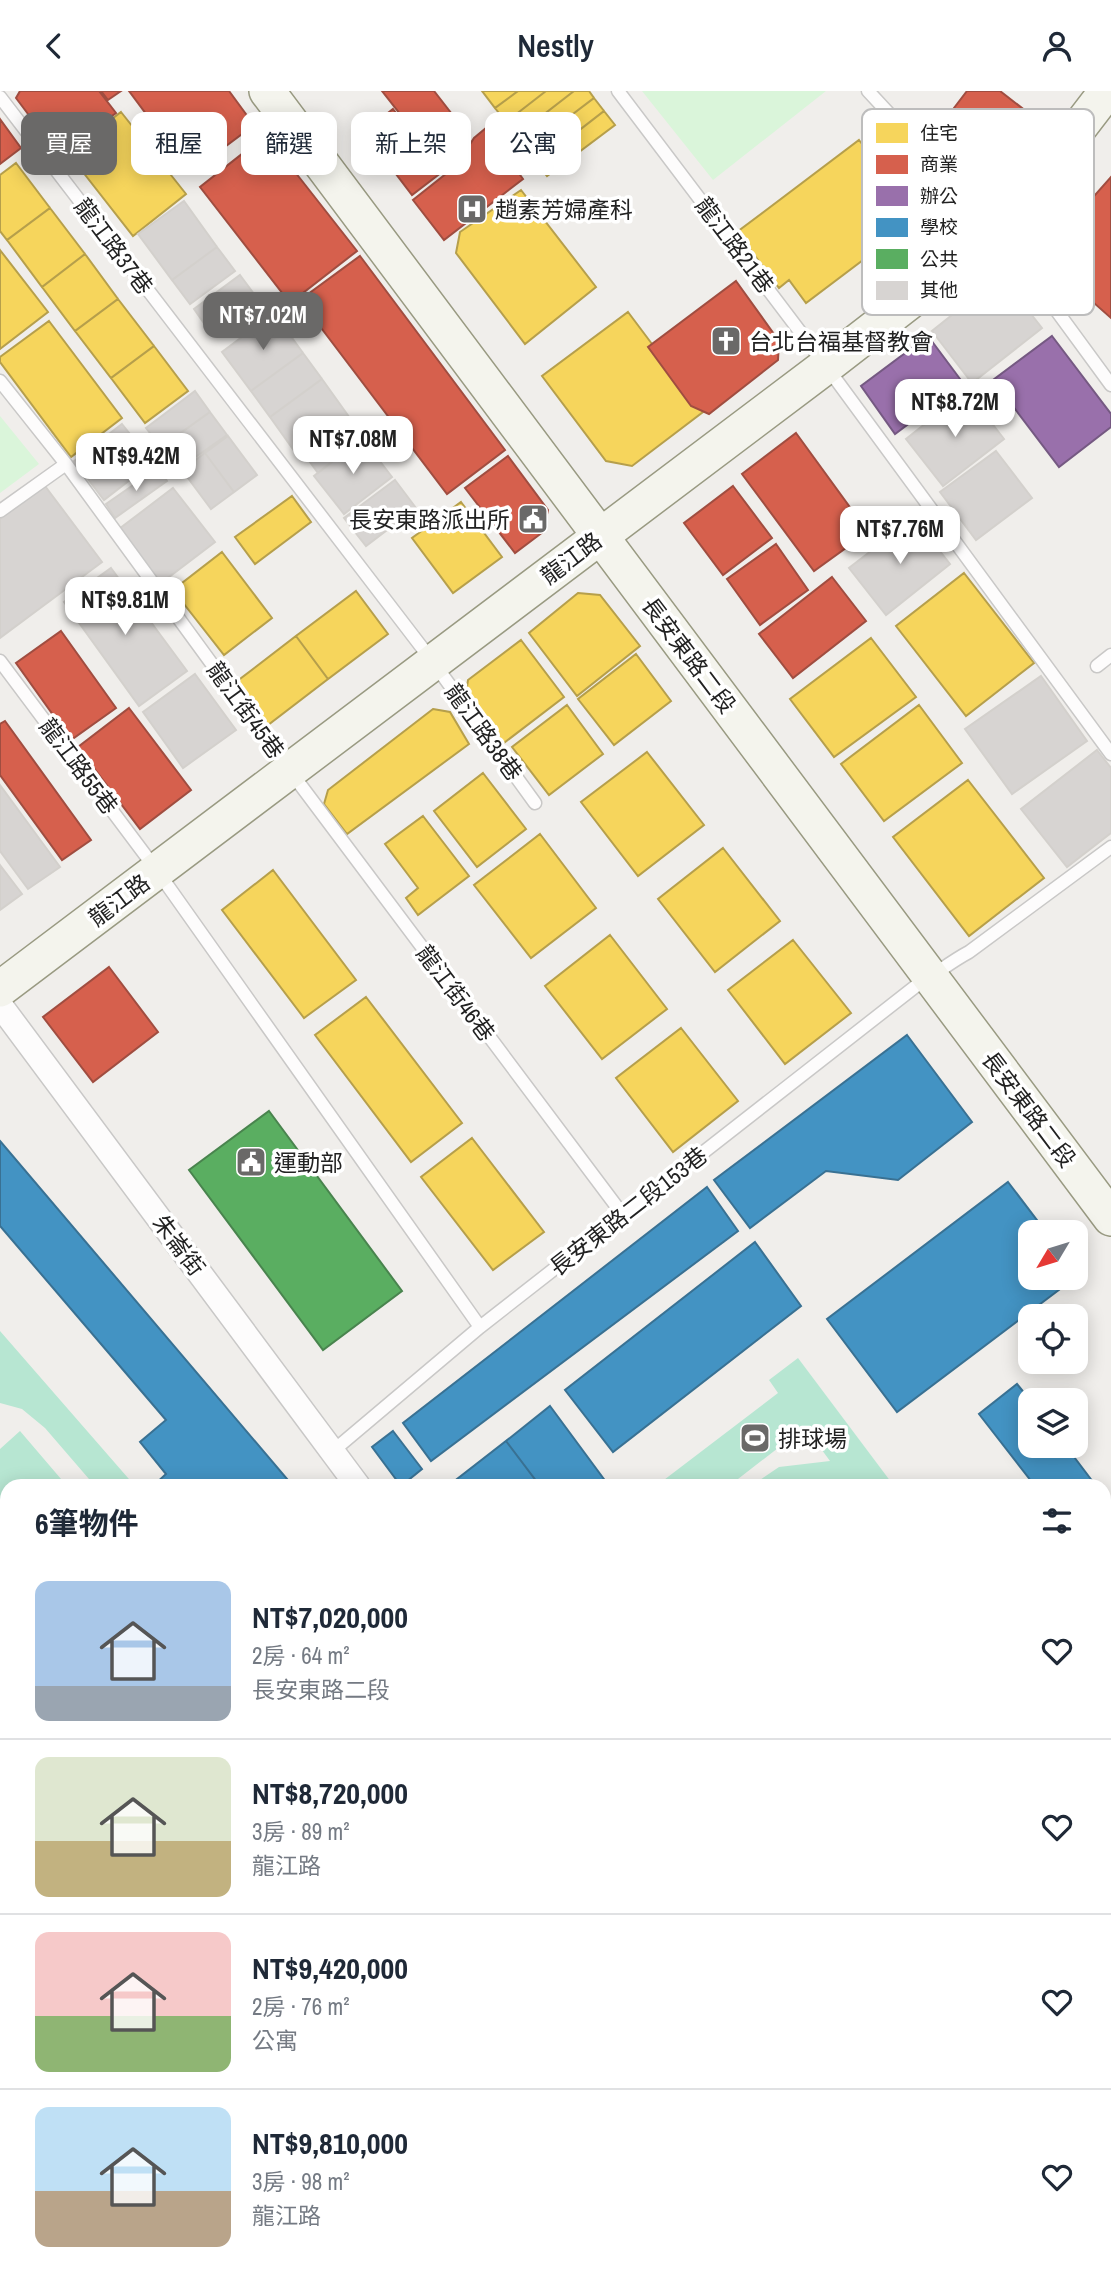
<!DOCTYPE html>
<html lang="zh-TW">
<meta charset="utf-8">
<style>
:root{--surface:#fff;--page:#f6f6f7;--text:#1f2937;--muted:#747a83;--line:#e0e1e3;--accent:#6a6968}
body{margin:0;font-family:"Archivo Narrow","Noto Sans TC",sans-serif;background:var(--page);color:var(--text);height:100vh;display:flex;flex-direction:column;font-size:26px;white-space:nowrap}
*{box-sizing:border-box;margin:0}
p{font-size:23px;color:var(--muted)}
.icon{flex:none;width:38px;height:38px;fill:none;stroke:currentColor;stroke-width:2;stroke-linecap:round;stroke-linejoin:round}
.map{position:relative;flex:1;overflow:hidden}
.side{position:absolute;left:0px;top:1388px;width:1111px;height:800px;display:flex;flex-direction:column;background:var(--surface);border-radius:21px 21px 0 0;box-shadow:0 4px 18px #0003}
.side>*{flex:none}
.hud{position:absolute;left:21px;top:21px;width:700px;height:63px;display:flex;gap:14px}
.needle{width:46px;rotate:232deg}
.tools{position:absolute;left:1018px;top:1129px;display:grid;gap:14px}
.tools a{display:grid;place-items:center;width:70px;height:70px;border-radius:14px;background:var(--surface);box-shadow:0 4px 18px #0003;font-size:35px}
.price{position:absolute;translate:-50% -60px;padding:0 16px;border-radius:14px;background:#fff;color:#222;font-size:23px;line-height:46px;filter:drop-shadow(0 2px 4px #0008)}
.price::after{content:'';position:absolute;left:50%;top:42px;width:21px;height:16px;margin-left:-10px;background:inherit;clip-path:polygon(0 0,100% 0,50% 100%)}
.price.active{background:var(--accent);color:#fff}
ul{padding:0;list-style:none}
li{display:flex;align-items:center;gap:21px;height:175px;padding:0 35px}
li+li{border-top:2px solid var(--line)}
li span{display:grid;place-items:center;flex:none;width:196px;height:140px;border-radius:14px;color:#555}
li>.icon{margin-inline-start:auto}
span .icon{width:84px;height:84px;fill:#fffc;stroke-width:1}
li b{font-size:30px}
h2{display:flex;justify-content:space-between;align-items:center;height:84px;padding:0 35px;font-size:30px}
.chip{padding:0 24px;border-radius:14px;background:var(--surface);box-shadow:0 4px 18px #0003;font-size:24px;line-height:63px}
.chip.active{background:var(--accent);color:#fff}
header{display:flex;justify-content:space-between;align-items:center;height:91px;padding:0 35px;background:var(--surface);font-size:32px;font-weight:600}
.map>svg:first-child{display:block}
</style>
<header><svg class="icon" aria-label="back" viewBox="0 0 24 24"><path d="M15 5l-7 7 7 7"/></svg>Nestly<svg class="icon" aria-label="person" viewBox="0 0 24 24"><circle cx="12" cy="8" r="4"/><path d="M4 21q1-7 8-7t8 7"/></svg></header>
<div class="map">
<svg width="1111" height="2187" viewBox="0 0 1111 2187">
<rect width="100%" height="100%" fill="#f0eeeb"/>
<!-- park -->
<path fill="#daf5da" d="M 642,0 L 826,0 L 713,89 Z
M 0,325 L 39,373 L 0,402 Z"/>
<!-- pitch -->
<path fill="#b7e6d2" d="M 0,1240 L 135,1395 L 95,1395 L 45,1337 L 22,1318 L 0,1312 Z
M 798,1267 L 894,1395 L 751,1395 L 779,1376 L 830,1370 L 805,1336 L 729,1395 L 656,1395 L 778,1302 L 769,1289 Z
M 20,1340 L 67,1395 L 7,1395 L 7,1523 L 0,1515 L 0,1358 Z"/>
<!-- homes -->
<path fill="#f6d55c" stroke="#b69f4b" stroke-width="2" d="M 482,0 L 518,0 L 495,17 Z
M 518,0 L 546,0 L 506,31 L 495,17 Z
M 546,0 L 574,0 L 516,45 L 506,31 Z
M 574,0 L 589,0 L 594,7 L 527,58 L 516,45 Z
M 594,7 L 604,20 L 537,72 L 527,58 Z
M 604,20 L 615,34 L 547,85 L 537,72 Z
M 121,21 L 186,103 L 133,145 L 68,62 Z
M 859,49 L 872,66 L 883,58 L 908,91 L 899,98 L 920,126 L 806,212 L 789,189 L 779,197 L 737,141 Z
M 16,72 L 50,117 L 7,149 L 0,140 L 0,84 Z
M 521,99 L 596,196 L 525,253 L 456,162 L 460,141 Z
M 50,117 L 85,163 L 42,196 L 7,149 Z
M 0,159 L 48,221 L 0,258 Z
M 85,163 L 118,208 L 75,240 L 42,196 Z
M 118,208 L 154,255 L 111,287 L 75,240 Z
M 628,221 L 703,321 L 632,375 L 606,370 L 542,285 Z
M 49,230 L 122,327 L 71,366 L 0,271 L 0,266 Z
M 154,255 L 188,300 L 145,332 L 111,287 Z
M 292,405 L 311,431 L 255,473 L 235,446 Z
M 461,411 L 502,466 L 453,502 L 412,447 Z
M 222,461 L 272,527 L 224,564 L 173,499 Z
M 964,482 L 1034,572 L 966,625 L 896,535 Z
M 356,500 L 388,543 L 328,588 L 296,545 Z
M 578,502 L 600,504 L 640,555 L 577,605 L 529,542 Z
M 296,545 L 328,588 L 268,634 L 236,591 Z
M 871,547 L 916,606 L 834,666 L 790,608 Z
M 521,549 L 564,606 L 500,655 L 465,609 L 468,589 Z
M 636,563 L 671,610 L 614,654 L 578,608 Z
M 567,614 L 603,663 L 549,704 L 512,656 Z
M 919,614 L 962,672 L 884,730 L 841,673 Z
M 433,618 L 450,621 L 469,653 L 347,743 L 324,713 L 328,699 Z
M 647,661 L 704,734 L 638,785 L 581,711 Z
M 483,682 L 526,738 L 477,776 L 434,720 Z
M 968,689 L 1044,787 L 969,845 L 893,746 Z
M 423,725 L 469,785 L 418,824 L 406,807 L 418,797 L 385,753 Z
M 540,743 L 596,817 L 531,867 L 474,794 Z
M 723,757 L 780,830 L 715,881 L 658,808 Z
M 273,779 L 356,889 L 304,927 L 222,819 Z
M 610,844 L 667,918 L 602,968 L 545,895 Z
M 793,849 L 851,922 L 785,973 L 728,899 Z
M 366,906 L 462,1032 L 411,1071 L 315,944 Z
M 681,937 L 738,1010 L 673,1061 L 616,987 Z
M 472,1047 L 544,1141 L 493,1179 L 421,1086 Z
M 63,2180 L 156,2180 L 159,2185 L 68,2187 Z
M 209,2180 L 295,2180 L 300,2187 L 214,2187 Z
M 472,2180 L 522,2180 L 527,2187 L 464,2187 Z"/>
<!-- shops -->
<path fill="#d6604d" stroke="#a04d40" stroke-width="2" d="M 20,0 L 99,0 L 116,22 L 59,64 L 16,7 Z
M 101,0 L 121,0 L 108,9 Z
M 129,0 L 229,0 L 254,34 L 190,82 Z
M 382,0 L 434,0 L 469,45 L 437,70 Z
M 967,0 L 1000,0 L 1031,24 L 980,91 L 928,51 Z
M 393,18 L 442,81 L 412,104 L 364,41 Z
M 0,28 L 21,57 L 0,73 Z
M 486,37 L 523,88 L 444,149 L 413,109 L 457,74 L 474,47 Z
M 266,44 L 357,160 L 290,212 L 200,96 Z
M 1111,86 L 1111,227 L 1041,165 Z
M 360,165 L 505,359 L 447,403 L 300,209 Z
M 736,190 L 779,250 L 778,269 L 709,323 L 691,315 L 648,256 Z
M 796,342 L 868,441 L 814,480 L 742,383 Z
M 508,365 L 548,419 L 543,441 L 515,462 L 465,397 Z
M 733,395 L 772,447 L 723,484 L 684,432 Z
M 776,453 L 808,499 L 760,534 L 727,488 Z
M 832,486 L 866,530 L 793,587 L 759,543 Z
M 61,540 L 116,617 L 71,649 L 16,572 Z
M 129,617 L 191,699 L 140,738 L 78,656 Z
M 5,630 L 91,749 L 62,769 L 0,684 L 0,633 Z
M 109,876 L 158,941 L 93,991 L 43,926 Z
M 0,2060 L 7,2070 L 7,2090 L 0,2095 Z
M 0,2130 L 7,2139 L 7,2158 L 0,2164 Z
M 7,2160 L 7,2180 L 40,2180 L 45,2187 L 0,2187 L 0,2165 Z"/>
<!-- offices -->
<path fill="#9970ab" stroke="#755982" stroke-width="2" d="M 928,245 L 963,292 L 895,343 L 861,295 Z
M 1052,245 L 1111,323 L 1111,336 L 1059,376 L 993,289 Z
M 321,2180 L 367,2180 L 358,2187 L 313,2187 Z"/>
<!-- schools -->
<path fill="#4393c3" stroke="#397193" stroke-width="2" d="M 907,944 L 972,1031 L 898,1089 L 826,1080 L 750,1137 L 714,1089 Z
M 0,1050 L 293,1395 L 153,1395 L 166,1383 L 140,1351 L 166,1329 L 0,1135 Z
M 1008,1091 L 1046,1141 L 1031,1141 L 1031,1186 L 1076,1186 L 897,1321 L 827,1228 Z
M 707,1096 L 738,1140 L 431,1370 L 403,1332 Z
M 755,1151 L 801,1215 L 613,1361 L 565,1299 Z
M 1017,1293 L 1031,1310 L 1031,1354 L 1065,1354 L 1096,1395 L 1035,1395 L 979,1323 Z
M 550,1315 L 609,1395 L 448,1395 L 506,1350 Z
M 550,1315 L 609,1395 L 540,1395 L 506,1350 Z
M 393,1340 L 422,1378 L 401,1395 L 372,1356 Z
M 506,1350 L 540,1395 L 448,1395 Z
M 1104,1405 L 1111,1414 L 1111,1492 L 1104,1484 Z
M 0,1663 L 7,1671 L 7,1740 L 0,1732 Z
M 1111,1674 L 1111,1736 L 1104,1741 L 1104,1680 Z"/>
<!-- public -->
<path fill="#5aae61" stroke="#49844e" stroke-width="2" d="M 269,1020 L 402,1200 L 323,1259 L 189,1079 Z"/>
<!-- building -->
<path fill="#d7d4d2" stroke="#d3d0cc" stroke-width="2" d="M 184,110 L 217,156 L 172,189 L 138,143 Z
M 217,156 L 235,180 L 190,213 L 172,189 Z
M 240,184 L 260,211 L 213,245 L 194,218 Z
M 1001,185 L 1042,237 L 972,292 L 932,240 Z
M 274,222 L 303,262 L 251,300 L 222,261 Z
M 303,262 L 322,288 L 270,326 L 251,300 Z
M 322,288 L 352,330 L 300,368 L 270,326 Z
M 195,300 L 210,321 L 161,356 L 146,337 Z
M 967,300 L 1004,348 L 943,395 L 906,348 Z
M 210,321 L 227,344 L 177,379 L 161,356 Z
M 122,333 L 130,343 L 81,381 L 73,371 Z
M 351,333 L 362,347 L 318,382 L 307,367 Z
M 133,345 L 153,371 L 104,409 L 84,383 Z
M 228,345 L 257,384 L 234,401 L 205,362 Z
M 362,347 L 392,386 L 344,423 L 314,385 Z
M 996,360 L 1032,407 L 976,449 L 940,401 Z
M 205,362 L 234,401 L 211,418 L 182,379 Z
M 158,377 L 167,390 L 115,427 L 106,413 Z
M 395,389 L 416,417 L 366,455 L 344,427 Z
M 45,395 L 102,471 L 0,547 L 0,428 Z
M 173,397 L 215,451 L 161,492 L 119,438 Z
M 914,427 L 950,473 L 886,524 L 849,477 Z
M 111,477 L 187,580 L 139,615 L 64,511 Z
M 195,583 L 236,639 L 183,677 L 143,621 Z
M 1041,585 L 1087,650 L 1012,703 L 965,638 Z
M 1097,659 L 1111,677 L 1111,742 L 1067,776 L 1021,718 Z
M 0,694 L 60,776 L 28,798 L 0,760 Z
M 0,774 L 22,803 L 0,819 Z"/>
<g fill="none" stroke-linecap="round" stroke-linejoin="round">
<!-- lane casing -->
<g stroke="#c9c8c7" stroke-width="15">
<path id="lane" d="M 618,0 L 826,275 L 1111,663
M 868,0 L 999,141 L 1111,294
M 0,6 L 433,571 L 535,712
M 0,290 L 66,373 L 290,680 L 623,1124
M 0,420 L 66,373
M 0,570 L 158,781 L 480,1236
M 1097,575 L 1111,564
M 333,1360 L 480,1236 L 916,895 C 935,884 950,871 969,861 L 1111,756
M 0,1924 L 7,1933
M 188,2180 L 193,2187
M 674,2180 L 679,2187
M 380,2187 L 388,2180"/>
</g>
<!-- street casing -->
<g stroke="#c9c8c7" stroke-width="27">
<path id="street" d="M 0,914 L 358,1395
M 0,1959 L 7,1954
M 434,2180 L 439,2187"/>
</g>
<!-- secondary casing -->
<g stroke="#999a82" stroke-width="38">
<path id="secondary" d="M 267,0 L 1111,1127
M 0,898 L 826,275 L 999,141 L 1107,0
M 1104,1900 L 1111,1895
M 1104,2163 L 1111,2158
M 721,2187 L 730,2180
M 1071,2187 L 1080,2180"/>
</g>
<!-- highway casing -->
<g stroke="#c5a2ac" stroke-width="41">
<path id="highway" d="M 1104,1940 L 1111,1935
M 1104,1987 L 1111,1982
M 1104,2055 L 1111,2050
M 780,2187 L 789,2180
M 839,2187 L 848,2180
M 930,2187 L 939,2180"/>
</g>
<!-- lane -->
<use href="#lane" stroke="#fdfcfc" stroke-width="12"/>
<!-- street -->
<use href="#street" stroke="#fdfcfc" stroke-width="24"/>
<!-- secondary -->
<use href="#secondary" stroke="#f4f4ed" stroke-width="35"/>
<!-- highway -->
<use href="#highway" stroke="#ece0e2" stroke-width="38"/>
</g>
<!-- icons -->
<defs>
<g id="hospital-square" transform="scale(1.575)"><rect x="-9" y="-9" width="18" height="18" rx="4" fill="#6a6968" stroke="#fff"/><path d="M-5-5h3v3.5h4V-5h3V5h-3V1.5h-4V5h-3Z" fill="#fff"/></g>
<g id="church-square" transform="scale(1.575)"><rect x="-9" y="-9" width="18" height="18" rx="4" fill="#6a6968" stroke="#fff"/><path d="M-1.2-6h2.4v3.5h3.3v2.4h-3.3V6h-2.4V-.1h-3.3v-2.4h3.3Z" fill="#fff"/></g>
<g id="civic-square" transform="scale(1.575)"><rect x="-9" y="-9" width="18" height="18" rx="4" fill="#6a6968" stroke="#fff"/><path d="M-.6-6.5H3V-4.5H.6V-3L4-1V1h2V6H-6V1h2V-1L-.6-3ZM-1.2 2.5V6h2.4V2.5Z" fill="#fff"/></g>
<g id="stadium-square" transform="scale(1.575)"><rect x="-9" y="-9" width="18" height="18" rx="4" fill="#6a6968" stroke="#fff"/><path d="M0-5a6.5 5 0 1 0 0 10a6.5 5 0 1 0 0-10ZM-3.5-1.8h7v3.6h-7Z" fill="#fff"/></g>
</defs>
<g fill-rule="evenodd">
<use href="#hospital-square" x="472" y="118"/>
<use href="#church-square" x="726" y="250"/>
<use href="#civic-square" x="533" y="428"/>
<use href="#civic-square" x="251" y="1071"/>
<use href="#stadium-square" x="755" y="1347"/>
</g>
<g text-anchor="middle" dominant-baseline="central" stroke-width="7" stroke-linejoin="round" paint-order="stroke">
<!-- poi labels -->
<g font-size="23" fill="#222" stroke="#fff" text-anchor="start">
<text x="495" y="118">趙素芳婦產科</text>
<text x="749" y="250">台北台福基督教會</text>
<text x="510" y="428" text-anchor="end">長安東路派出所</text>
<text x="274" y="1071">運動部</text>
<text x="778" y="1347">排球場</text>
</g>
<!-- street labels -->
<g font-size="23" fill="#222" stroke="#fff">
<text transform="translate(735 154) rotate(53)">龍江路21巷</text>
<text transform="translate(114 155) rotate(53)">龍江路37巷</text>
<text transform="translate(571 467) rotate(-37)">龍江路</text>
<text transform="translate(689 564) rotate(53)">長安東路二段</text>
<text transform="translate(246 619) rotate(54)">龍江街45巷</text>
<text transform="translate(484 641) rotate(54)">龍江路38巷</text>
<text transform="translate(79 675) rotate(53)">龍江路55巷</text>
<text transform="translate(119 809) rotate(-37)">龍江路</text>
<text transform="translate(456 902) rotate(53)">龍江街46巷</text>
<text transform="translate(1029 1018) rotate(53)">長安東路二段</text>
<text transform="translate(628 1120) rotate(-38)">長安東路二段153巷</text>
<text transform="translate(179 1154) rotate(53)">朱崙街</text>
</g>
</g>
<!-- legend -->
<rect x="862" y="18" width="232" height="206" rx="10" fill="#fff" stroke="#bdbdbd" stroke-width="2"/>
<rect x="876" y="32" width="32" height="20" fill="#f6d55c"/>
<rect x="876" y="64" width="32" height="19" fill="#d6604d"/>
<rect x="876" y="95" width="32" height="20" fill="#9970ab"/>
<rect x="876" y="127" width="32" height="19" fill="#4393c3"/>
<rect x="876" y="158" width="32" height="20" fill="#5aae61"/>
<rect x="876" y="190" width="32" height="19" fill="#d7d4d2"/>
<g font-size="19" fill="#222">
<text x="920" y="49">住宅</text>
<text x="920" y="80">商業</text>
<text x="920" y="112">辦公</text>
<text x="920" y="143">學校</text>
<text x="920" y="175">公共</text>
<text x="920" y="206">其他</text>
</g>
</svg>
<div class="tools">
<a><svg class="needle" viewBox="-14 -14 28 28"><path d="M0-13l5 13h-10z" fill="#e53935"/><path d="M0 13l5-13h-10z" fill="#747a83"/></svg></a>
<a><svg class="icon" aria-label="locate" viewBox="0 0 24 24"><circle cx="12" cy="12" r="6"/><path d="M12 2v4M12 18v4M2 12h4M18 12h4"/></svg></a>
<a><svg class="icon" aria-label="layers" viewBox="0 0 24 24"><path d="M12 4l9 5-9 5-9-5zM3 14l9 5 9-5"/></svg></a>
</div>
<b class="price active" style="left:263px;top:261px">NT$7.02M</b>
<b class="price" style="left:955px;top:348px">NT$8.72M</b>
<b class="price" style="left:353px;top:385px">NT$7.08M</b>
<b class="price" style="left:136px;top:402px">NT$9.42M</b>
<b class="price" style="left:900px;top:475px">NT$7.76M</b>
<b class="price" style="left:125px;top:546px">NT$9.81M</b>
<div class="hud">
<a class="chip active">買屋</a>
<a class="chip">租屋</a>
<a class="chip">篩選</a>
<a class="chip">新上架</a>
<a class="chip">公寓</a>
</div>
<section class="side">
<h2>6筆物件<svg class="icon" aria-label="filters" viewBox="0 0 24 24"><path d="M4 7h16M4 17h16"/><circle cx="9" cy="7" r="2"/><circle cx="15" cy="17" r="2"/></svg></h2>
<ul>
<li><span style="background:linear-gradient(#a9c7e8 75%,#9aa5b1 0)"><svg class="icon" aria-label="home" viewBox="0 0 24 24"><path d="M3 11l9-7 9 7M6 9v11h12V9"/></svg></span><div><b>NT$7,020,000</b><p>2房 · 64 m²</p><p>長安東路二段</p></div><svg class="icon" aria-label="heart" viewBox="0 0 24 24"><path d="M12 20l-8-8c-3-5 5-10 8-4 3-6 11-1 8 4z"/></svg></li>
<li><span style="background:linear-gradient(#dfe7d0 60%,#c2b280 0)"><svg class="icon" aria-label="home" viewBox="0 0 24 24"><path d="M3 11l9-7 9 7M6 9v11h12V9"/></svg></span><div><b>NT$8,720,000</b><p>3房 · 89 m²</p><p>龍江路</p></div><svg class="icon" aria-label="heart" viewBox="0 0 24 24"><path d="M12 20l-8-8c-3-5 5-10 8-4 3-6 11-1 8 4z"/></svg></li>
<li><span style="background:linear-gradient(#f6c9c9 60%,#8fb573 0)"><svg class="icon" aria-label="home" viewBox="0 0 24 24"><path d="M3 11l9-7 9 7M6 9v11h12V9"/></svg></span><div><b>NT$9,420,000</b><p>2房 · 76 m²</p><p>公寓</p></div><svg class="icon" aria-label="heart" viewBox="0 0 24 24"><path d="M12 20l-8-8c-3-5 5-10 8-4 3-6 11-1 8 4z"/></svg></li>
<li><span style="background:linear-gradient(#bfe0f5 60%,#b9a48a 0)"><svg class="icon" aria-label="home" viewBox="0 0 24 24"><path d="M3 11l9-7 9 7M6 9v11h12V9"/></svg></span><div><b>NT$9,810,000</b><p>3房 · 98 m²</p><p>龍江路</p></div><svg class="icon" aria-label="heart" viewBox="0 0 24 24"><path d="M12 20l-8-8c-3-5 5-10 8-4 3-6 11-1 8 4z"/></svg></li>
</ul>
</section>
</div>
